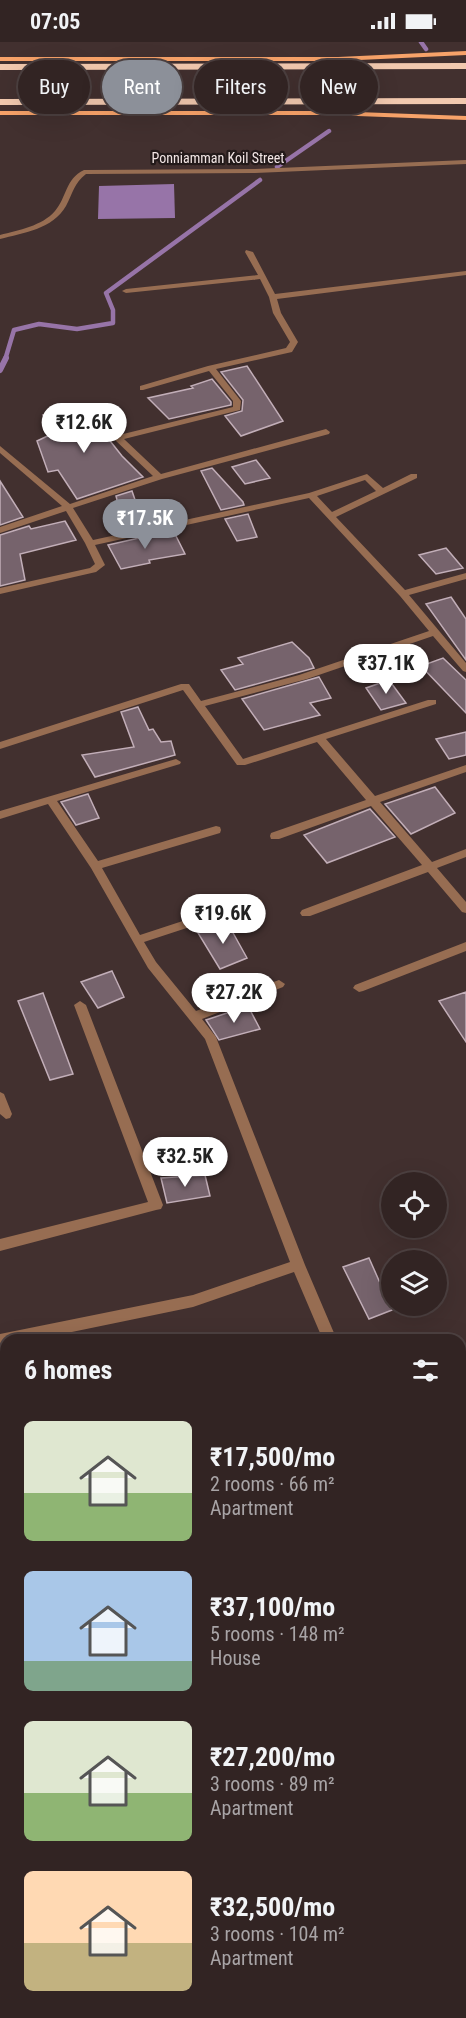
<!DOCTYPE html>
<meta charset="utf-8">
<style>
:root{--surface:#322423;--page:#3a2c2b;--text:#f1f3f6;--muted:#a8a4a6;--line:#4d4141;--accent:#8c9099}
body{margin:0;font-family:"Roboto Condensed",sans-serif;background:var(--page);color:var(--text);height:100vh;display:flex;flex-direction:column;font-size:22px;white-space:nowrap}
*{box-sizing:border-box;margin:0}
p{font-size:20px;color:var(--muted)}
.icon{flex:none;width:33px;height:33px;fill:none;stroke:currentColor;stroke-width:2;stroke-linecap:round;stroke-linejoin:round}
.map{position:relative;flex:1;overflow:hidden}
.drawer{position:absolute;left:0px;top:1292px;width:466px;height:686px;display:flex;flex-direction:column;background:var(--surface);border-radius:18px 18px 0 0;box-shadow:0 6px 24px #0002,0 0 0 2px var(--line)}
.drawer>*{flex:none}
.hud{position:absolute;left:18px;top:18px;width:430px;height:54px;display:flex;gap:12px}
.buttons{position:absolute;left:381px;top:1130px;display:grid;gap:12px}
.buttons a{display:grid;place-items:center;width:66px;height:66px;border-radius:50%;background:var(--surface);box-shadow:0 6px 24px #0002,0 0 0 2px var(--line);font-size:30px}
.price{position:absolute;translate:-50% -51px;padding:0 14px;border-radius:21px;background:#fff;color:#222;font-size:20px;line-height:39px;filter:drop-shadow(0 2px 3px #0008)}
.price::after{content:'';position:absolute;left:50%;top:36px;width:18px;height:14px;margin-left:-9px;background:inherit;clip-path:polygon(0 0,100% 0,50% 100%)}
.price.active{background:var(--accent);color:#fff}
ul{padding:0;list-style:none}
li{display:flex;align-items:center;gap:18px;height:150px;padding:0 24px}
li span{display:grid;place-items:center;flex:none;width:168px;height:120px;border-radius:9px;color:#555}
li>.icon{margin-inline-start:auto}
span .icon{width:72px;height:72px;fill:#fffc;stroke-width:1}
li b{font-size:26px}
h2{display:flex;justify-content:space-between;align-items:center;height:72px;padding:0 24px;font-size:26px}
.chip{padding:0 21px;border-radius:27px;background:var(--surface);box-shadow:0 6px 24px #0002,0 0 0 2px var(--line);font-size:21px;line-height:54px}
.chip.active{background:var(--accent);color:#fff}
.status{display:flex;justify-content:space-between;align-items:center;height:42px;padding:0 30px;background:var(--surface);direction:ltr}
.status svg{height:16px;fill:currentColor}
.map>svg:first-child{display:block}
</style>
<div class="status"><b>07:05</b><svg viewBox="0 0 49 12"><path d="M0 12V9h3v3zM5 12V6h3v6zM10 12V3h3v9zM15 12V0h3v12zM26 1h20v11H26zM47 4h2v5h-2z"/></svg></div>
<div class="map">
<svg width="466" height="1976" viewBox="0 0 466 1976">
<rect width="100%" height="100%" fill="#42302f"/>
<!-- water -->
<path fill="#9774a8" d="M 174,142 L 175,176 L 98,177 L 99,144 Z"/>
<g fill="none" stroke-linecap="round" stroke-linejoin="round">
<!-- stream-far1 -->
<path stroke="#9774a8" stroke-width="4.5" d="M 421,0 L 426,7
M 277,125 L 329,89
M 5,318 L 14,288 L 39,282 L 77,287 L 113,281 L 113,268 L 106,251 L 260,138"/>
<!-- stream -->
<path stroke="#9774a8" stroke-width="6" d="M 0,328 L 6,316"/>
</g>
<!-- building -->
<path fill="#76636c" stroke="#c2aeb8" stroke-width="1.5" d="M 247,324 L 283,379 L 241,394 L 225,374 L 242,369 L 243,358 L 221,330 Z
M 212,337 L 231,360 L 231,363 L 169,377 L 148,356 L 193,346 L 191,344 Z
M 84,366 L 122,414 L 143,435 L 77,457 L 58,428 L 48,430 L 37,399 L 54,391 L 43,373 Z
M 256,418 L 270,436 L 245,442 L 232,425 Z
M 212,426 L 243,460 L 244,463 L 221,468 L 201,429 Z
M 0,439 L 23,475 L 0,483 Z
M 132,449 L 144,484 L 125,489 L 116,454 Z
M 248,472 L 257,495 L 237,499 L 225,477 Z
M 65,479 L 76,498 L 20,512 L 25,538 L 0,544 L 0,493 L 29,484 L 31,487 Z
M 175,492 L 185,512 L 149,518 L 150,521 L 121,527 L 108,503 L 148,494 L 148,496 Z
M 446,506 L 463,526 L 436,532 L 419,513 Z
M 451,555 L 466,577 L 466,618 L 426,562 Z
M 292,600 L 309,616 L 314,626 L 235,648 L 221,628 L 243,622 L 238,616 Z
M 443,616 L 466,638 L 466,671 L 421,624 Z
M 319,635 L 331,656 L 310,661 L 320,673 L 264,688 L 242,657 Z
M 389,638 L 406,661 L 381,668 L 366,646 Z
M 138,665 L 149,688 L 153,687 L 161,700 L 171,699 L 175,713 L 95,735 L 82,713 L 134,705 L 121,670 Z
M 466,690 L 466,713 L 449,717 L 436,697 Z
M 435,745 L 455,771 L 411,792 L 385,762 Z
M 88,752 L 99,776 L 76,783 L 61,760 Z
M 370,767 L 395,795 L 327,821 L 304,793 Z
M 227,880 L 247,916 L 220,927 L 198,891 Z
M 112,929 L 124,955 L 98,966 L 81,940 Z
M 466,950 L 466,1000 L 439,959 Z
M 43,951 L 73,1032 L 50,1038 L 18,959 Z
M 248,964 L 260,987 L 219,998 L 206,978 Z
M 205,1133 L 210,1154 L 167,1161 L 161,1136 Z
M 369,1216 L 392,1268 L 369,1277 L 343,1225 Z"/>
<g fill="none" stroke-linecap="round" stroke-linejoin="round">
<!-- minor -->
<path fill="#976d52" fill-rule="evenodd" d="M 466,118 L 466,122 L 255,131 L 86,132 C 74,141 73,151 66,164 C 53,187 23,191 0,197 L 0,193 C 19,188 42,184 55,169 C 67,155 65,137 84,128 L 255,127 Z
M 246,208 L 253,210 L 275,252 L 466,229 L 466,233 L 277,257 L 281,271 L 298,300 L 292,310 L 216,327 L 241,359 L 240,368 L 124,397 L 161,432 L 326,387 L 330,390 L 329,392 L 162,437 L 73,466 L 93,498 L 309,451 L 367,432 L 383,446 L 411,432 L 417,432 L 417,436 L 336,475 L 405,548 L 466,531 L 466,537 L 409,553 L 466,621 L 466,630 L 463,629 L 433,594 L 307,637 L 205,664 L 243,717 L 428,658 L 436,658 L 436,662 L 326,697 L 375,754 L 466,723 L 466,730 L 380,760 L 432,820 L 466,807 L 466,815 L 437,826 L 466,860 L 466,871 L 462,870 L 428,830 L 310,874 L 302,874 L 300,871 L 302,868 L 422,823 L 371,764 L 279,797 L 271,797 L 270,794 L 271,791 L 366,758 L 317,700 L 245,723 L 237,723 L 183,648 L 0,707 L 0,700 L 181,642 L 189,642 L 201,659 L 299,633 L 429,589 L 400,554 L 309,456 L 95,503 L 105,523 L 96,530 L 0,552 L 0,546 L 90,526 L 95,522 L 85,501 L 66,469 L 0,491 L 0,485 L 62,464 L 0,411 L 0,404 L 70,462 L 153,434 L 115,398 L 115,394 L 233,365 L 233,359 L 209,329 L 143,348 L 140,348 L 140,344 L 208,324 L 286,306 L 290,300 L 273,271 L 269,255 L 260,237 L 126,251 L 122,249 L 126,247 L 258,233 L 245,210 ZM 365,438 L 376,449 L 332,470 L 317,454 Z
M 176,717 L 181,720 L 180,722 L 57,759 L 98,819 L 216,784 L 220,785 L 221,788 L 220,791 L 102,826 L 140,893 L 256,855 L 262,859 L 260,862 L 144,900 L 156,920 L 196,969 L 279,938 L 285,942 L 283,945 L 202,977 L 216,995 L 305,1223 L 337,1298 L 323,1298 L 294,1230 L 193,1265 L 33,1298 L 6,1298 L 6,1303 L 0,1304 L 0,1292 L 193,1253 L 290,1220 L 205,997 L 148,926 L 91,826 L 48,762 L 0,777 L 0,769 Z
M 466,900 L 466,909 L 363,949 L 359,950 L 353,946 L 355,943 Z
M 80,959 L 86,963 L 163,1163 L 161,1167 L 156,1168 L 0,1209 L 0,1197 L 148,1160 L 74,963 Z
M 0,1050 L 4,1052 L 12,1072 L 10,1076 L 6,1077 L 0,1072 Z
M 466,1513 L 466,1527 L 460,1528 L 460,1514 Z
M 6,1579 L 6,1595 L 0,1596 L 0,1580 Z
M 466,1786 L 466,1802 L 460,1803 L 460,1787 Z
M 460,1867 L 466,1869 L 466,1905 L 460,1902 Z
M 6,1869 L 6,1887 L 0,1888 L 0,1870 Z"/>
<!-- primary -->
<path fill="#f7a269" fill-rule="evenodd" d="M 466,9 L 466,13 L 338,19 L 0,19 L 0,15 L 338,15 Z
M 0,69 L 330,69 L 466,74 L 466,78 L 330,73 L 0,73 Z"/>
<!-- motorway -->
<path fill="#f2c9af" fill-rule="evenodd" d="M 466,21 L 466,27 L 0,28 L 0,22 Z
M 466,56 L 466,62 L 0,63 L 0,57 Z"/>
</g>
<g text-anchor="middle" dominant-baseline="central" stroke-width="4.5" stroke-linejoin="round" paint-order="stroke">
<!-- far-street labels -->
<g font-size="14" fill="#f2e6e5" stroke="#231a1a">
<text x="218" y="116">Ponniamman Koil Street</text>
</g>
</g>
</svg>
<div class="buttons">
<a><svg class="icon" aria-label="locate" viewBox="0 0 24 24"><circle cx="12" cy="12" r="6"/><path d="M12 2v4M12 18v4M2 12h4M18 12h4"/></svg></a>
<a><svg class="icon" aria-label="layers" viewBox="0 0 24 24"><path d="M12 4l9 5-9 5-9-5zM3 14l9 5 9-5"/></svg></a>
</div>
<b class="price" style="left:84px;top:412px">₹12.6K</b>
<b class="price active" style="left:145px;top:508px">₹17.5K</b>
<b class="price" style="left:386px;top:653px">₹37.1K</b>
<b class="price" style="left:223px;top:903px">₹19.6K</b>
<b class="price" style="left:234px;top:982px">₹27.2K</b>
<b class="price" style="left:185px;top:1146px">₹32.5K</b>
<div class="hud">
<a class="chip">Buy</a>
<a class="chip active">Rent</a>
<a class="chip">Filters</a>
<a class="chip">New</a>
</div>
<section class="drawer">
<h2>6 homes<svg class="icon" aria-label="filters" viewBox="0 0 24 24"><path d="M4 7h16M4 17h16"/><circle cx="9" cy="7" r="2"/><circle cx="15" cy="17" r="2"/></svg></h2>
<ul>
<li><span style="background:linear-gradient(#dfe7d0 60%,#8fb573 0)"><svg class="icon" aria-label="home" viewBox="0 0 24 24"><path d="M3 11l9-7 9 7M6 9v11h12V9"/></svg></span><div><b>₹17,500/mo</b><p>2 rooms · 66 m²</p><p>Apartment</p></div></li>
<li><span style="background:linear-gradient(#a9c7e8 75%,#7fa58c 0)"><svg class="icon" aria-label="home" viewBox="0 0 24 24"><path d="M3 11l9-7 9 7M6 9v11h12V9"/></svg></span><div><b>₹37,100/mo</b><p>5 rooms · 148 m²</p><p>House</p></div></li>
<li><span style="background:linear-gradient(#dfe7d0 60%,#8fb573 0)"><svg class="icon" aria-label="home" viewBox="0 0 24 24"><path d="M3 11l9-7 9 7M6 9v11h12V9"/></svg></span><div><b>₹27,200/mo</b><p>3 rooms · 89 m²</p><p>Apartment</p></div></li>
<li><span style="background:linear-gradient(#ffd9b3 60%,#c2b280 0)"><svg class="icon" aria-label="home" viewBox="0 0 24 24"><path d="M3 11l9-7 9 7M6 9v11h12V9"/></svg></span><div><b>₹32,500/mo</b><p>3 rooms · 104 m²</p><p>Apartment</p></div></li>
</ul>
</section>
</div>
